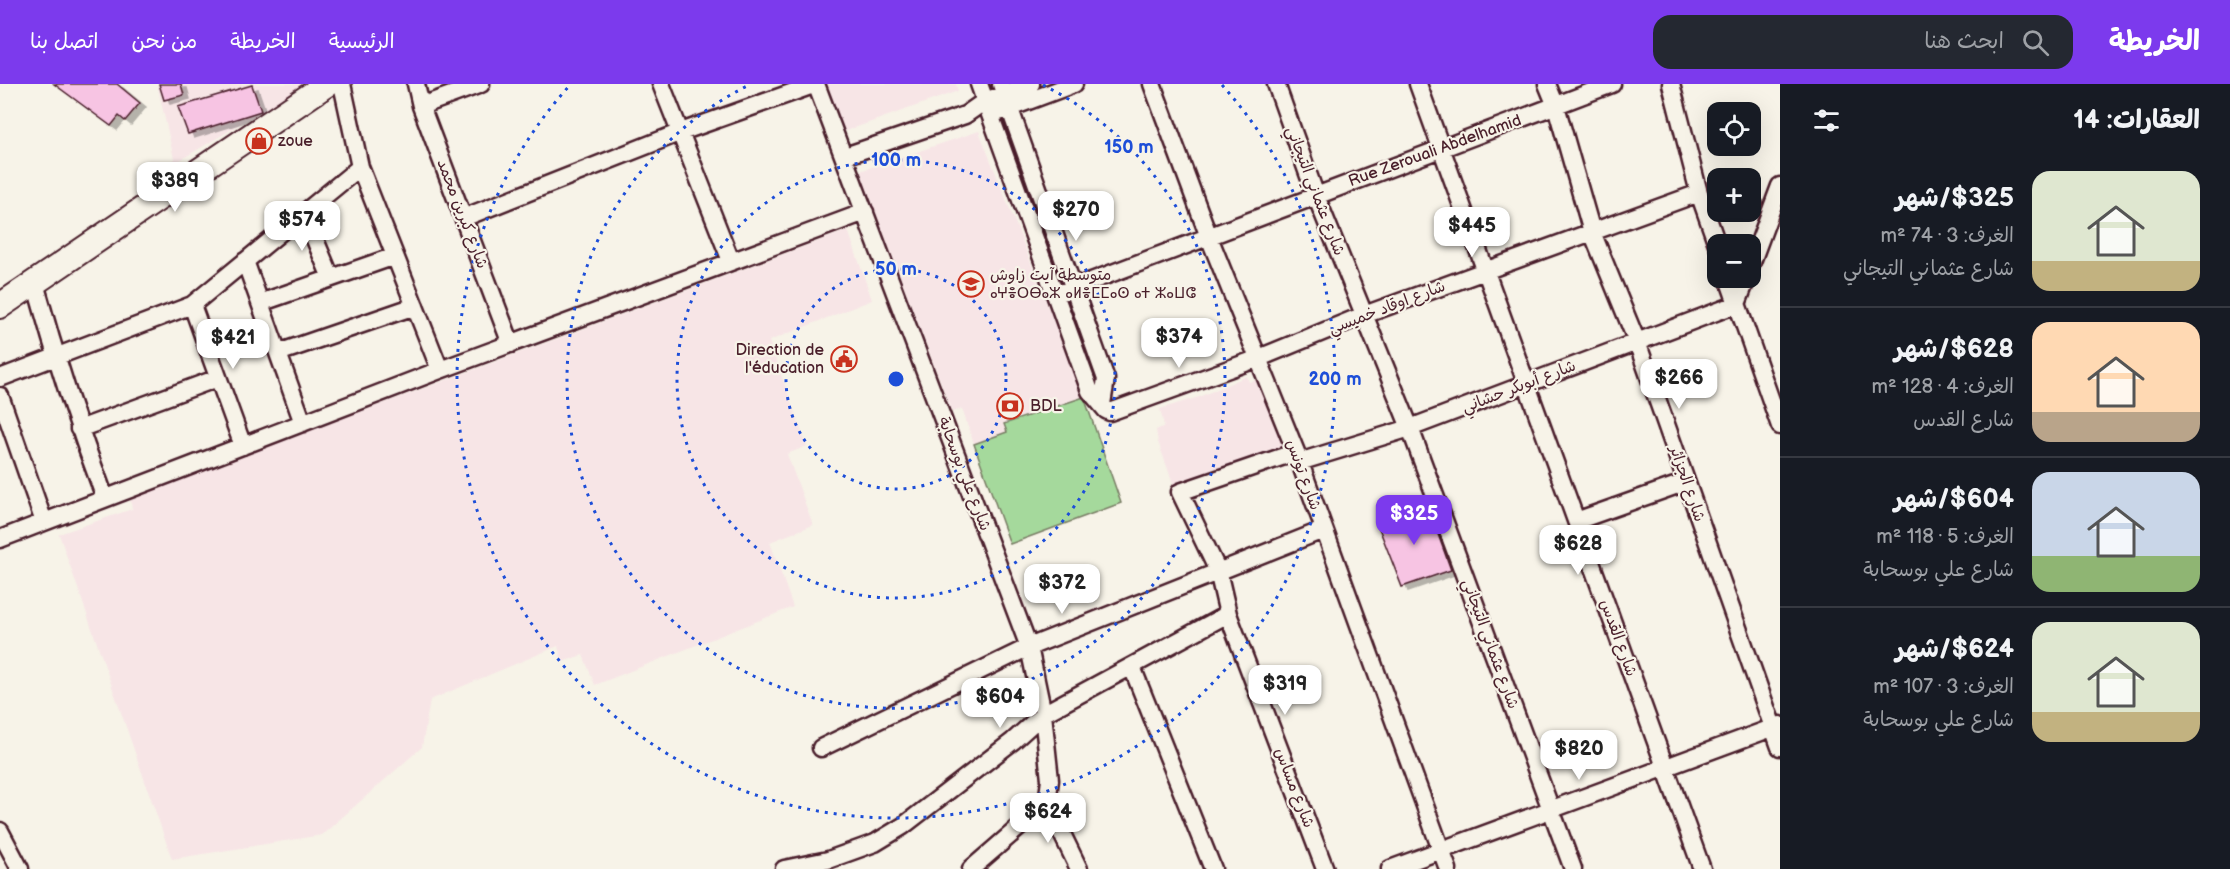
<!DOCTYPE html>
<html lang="ar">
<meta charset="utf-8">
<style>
:root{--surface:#171b24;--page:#242831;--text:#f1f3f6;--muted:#9ea1a6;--line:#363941;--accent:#7c3aed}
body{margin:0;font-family:"Balsamiq Sans","Playpen Sans Arabic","Noto Sans Tifinagh",sans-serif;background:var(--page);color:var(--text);direction:rtl;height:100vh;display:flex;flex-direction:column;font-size:22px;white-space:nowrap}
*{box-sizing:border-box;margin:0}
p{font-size:20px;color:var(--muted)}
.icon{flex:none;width:33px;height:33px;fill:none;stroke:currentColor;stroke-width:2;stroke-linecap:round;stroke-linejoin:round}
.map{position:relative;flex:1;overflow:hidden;direction:ltr}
.panel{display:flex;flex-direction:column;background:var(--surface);width:450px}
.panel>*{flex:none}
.tools{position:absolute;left:1707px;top:18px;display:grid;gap:12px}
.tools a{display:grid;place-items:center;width:54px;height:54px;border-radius:12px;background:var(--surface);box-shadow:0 6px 24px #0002;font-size:30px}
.price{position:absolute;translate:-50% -51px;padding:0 14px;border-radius:12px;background:#fff;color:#222;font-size:20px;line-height:39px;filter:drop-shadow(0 2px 3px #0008)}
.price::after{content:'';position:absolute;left:50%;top:36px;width:18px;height:14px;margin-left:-9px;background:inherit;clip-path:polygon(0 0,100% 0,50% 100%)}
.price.active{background:var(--accent);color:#fff}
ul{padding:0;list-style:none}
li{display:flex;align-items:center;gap:18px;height:150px;padding:0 30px}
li+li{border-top:2px solid var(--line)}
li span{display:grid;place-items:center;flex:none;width:168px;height:120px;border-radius:18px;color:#555}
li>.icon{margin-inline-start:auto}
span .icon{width:72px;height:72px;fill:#fffc;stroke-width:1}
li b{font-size:26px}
h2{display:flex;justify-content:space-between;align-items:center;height:72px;padding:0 30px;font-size:26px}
header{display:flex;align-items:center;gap:36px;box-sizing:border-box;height:84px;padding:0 30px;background:var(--accent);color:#fff}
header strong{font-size:28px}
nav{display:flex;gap:33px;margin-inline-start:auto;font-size:21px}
.search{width:420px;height:54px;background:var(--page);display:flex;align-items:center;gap:15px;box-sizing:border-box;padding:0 21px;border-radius:18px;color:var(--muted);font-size:22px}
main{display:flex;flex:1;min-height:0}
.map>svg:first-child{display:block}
</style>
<header>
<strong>الخريطة</strong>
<div class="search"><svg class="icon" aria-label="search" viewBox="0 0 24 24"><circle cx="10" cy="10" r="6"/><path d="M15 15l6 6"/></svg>ابحث هنا</div>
<nav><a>الرئيسية</a><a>الخريطة</a><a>من نحن</a><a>اتصل بنا</a></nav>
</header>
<main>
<section class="panel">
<h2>العقارات: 14<svg class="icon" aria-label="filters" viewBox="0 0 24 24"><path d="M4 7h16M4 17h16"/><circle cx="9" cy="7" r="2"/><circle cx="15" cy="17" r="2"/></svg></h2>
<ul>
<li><span style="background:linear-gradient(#dfe7d0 75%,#c2b280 0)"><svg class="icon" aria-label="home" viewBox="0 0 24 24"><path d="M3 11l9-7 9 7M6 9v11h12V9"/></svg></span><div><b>$325/شهر</b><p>الغرف: 3 · 74 m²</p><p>شارع عثماني التيجاني</p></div></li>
<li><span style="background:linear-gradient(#ffd9b3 75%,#b9a48a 0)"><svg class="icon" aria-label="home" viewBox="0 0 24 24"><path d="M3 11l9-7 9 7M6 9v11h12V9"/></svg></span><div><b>$628/شهر</b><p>الغرف: 4 · 128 m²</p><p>شارع القدس</p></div></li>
<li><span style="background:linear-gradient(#c9d6e8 70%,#8fb573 0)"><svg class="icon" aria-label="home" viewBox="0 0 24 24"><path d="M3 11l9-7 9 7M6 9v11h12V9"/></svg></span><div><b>$604/شهر</b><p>الغرف: 5 · 118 m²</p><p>شارع علي بوسحابة</p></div></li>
<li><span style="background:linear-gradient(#dfe7d0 75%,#c2b280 0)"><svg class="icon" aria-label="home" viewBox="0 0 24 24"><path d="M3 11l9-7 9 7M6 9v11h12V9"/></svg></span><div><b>$624/شهر</b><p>الغرف: 3 · 107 m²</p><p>شارع علي بوسحابة</p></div></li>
</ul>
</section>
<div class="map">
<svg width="1780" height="785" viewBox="0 0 1780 785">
<defs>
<filter id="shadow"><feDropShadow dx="6" dy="4" stdDeviation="0" flood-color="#0004"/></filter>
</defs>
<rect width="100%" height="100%" fill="#f7f3e8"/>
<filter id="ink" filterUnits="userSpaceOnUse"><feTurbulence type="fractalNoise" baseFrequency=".0167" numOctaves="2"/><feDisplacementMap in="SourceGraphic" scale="12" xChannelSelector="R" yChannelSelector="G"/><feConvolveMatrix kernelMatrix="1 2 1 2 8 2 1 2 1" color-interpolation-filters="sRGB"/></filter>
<g filter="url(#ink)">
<!-- built -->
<path fill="#f7e5e6" d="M 157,0 L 308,0 L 175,79 Z
M 826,0 L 956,0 L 958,7 L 843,48 Z
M 979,47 L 1084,313 L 1005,340 L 1007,348 L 974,360 L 962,325 L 952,328 L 860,87 Z
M 848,146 L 872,216 L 769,257 L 807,362 L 787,370 L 813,441 L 770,458 L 793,523 L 595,601 L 583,571 L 562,578 L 558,562 L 430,616 L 422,663 L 322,751 L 172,775 L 59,450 L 132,425 L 130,414 Z
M 1247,292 L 1249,298 L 1259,295 L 1283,363 L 1174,402 L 1158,358 L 1156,346 L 1164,342 L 1160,325 L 1199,313 Z"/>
<!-- green -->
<path fill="#a5d99c" stroke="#787c64" stroke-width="1.5" d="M 1084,313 L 1121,419 L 1010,460 L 974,360 L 1007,348 L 1004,340 Z"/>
<!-- building -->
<path fill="#f7c4e3" stroke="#4a1f2b" stroke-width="1.5" filter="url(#shadow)" d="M 54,0 L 117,0 L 140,19 L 125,37 L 119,32 L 111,42 Z
M 159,0 L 181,0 L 184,11 L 164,16 Z
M 252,1 L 261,27 L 188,50 L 178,23 Z
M 1427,420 L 1451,486 L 1402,503 L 1377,439 Z"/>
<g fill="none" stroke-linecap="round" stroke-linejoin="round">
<!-- street casing -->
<g stroke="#4a1f2b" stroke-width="21">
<path id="street" d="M 342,0 L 360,83 L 440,286
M 416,0 L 421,22 L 511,260
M 661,0 L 731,177
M 816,0 L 1029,563 L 1043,630 L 1050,696 L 1047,719 L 1079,785
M 979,0 L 1090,307 L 1106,326 L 1110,328 L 1259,274 L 1364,231 L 1699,109
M 1001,0 L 1106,295 L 1102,320
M 1152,0 L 1209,153 L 1296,368 L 1448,785
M 1276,0 L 1316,112 L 1410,344 L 1573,785
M 1418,0 L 1702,785
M 1547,0 L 1556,22 L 1592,148 L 1637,258 L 1780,663
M 1671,0 L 1699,109 L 1718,163
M 421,22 L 481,0
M 999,28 L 1074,0
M 845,72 L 965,31 L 985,17 L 1031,0
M 304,129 L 331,194
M 463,134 L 681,48 L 816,0
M 245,177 L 303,339
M 1750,183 L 1780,102
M 1728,194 L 1780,342
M 35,199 C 55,272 78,343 105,414
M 1057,210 L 1612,0
M 260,219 L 395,172
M 192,221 L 243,362
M 278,269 L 415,222
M 0,294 L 192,221 L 360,83
M 0,312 L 44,438
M 79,345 L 218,294
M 1296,368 L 1180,408 L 1218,487 L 1228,530 L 1325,785
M 1299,378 L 1410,344 L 1737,220 L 1747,194
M 1576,437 L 1686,398
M 0,455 L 440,286 L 865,128
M 1132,583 L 1213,785
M 821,664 L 1029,563 L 1323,446
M 0,747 L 20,785
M 784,785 L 828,776 L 875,759 L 903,742 L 1013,657 L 1043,630 L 1228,530
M 971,785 L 1047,719
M 1390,785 L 1780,641"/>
</g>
<!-- secondary casing -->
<g stroke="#4a1f2b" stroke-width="28">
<path id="secondary" d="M 0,222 L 327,0"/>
</g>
<!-- street -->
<use href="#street" stroke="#f7f3e8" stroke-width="16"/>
<!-- secondary -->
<use href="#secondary" stroke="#f7f3e8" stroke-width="24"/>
</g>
</g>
<!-- distance rings -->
<g fill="none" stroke="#1d4ed8" stroke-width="3" stroke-dasharray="3 6">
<circle cx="896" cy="295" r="110"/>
<circle cx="896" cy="295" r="219"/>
<path d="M1043 1A329 329 0 1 1 749 1"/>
<path d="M1222 1A439 439 0 1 1 570 1"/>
</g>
<!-- icons -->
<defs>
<g id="shop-ring" transform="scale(1.35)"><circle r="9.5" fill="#f7f3e8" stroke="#c8321e" stroke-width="1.5"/><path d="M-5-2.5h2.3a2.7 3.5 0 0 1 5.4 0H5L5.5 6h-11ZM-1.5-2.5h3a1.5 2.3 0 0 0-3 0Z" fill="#c8321e"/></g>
<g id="school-ring" transform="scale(1.35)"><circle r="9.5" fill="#f7f3e8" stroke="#c8321e" stroke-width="1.5"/><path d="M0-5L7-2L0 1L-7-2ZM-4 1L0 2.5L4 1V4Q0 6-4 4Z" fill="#c8321e"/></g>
<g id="civic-ring" transform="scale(1.35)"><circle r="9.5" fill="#f7f3e8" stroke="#c8321e" stroke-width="1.5"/><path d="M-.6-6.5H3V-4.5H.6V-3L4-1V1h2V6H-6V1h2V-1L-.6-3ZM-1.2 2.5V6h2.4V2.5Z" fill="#c8321e"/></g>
<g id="bank-ring" transform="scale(1.35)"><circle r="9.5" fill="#f7f3e8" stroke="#c8321e" stroke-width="1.5"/><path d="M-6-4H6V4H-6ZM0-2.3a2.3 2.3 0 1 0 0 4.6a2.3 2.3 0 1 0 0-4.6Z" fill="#c8321e"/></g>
</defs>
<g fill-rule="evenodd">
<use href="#shop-ring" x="259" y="57"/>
<use href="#school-ring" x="971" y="200"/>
<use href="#civic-ring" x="844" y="275"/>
<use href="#bank-ring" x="1010" y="322"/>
</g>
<g text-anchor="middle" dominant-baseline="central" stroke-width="4.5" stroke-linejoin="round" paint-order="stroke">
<!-- poi labels -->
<g font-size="16" fill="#4a1f2b" stroke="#f7f3e8" text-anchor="start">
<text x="278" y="57">zoue</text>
<text x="990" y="191">متوسطة آيت زاوش<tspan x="990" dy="18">ⴰⵖⴻⵔⴱⴰⵣ ⴰⵍⴻⵎⵎⴰⵙ ⴰⵜ ⵣⴰⵡⵛ</tspan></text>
<text x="824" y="266" text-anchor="end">Direction de<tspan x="824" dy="18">l'éducation</tspan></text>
<text x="1030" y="322">BDL</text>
</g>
<!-- street labels -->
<g font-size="16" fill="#4a1f2b" stroke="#f7f3e8">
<text transform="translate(1435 67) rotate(-20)">Rue Zerouali Abdelhamid</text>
<text transform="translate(1315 107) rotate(69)">شارع عثماني التيجاني</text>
<text transform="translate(462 130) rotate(69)">شارع كبرين محمد</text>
<text transform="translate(1387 224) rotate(-21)">شارع اوقاد خميسي</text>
<text transform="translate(1519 303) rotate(-21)">شارع أبوبكر حشاني</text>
<text transform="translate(964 390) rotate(69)">شارع علي بوسحابة</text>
<text transform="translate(1303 391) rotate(70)">شارع تونس</text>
<text transform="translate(1687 400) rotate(71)">شارع الجزائر</text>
<text transform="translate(1618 554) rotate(70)">شارع القدس</text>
<text transform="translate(1490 560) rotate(70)">شارع عثماني التيجاني</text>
<text transform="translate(1294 704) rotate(69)">شارع مساس</text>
</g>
</g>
<circle cx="896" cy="295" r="9" fill="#1d4ed8" stroke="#f7f3e8" stroke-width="3"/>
<g font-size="18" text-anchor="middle" font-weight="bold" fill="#1d4ed8" stroke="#f7f3e8" stroke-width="4.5" stroke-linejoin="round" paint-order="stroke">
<text x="1129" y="69">150 m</text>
<text x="896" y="82">100 m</text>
<text x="896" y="191">50 m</text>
<text x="1335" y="301">200 m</text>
</g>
</svg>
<div class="tools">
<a><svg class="icon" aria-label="locate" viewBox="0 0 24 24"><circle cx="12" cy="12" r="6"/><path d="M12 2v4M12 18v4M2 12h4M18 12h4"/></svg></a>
<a>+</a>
<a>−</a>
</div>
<b class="price" style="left:175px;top:129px">$389</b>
<b class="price" style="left:1076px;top:158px">$270</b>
<b class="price" style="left:302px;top:168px">$574</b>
<b class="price" style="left:1472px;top:174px">$445</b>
<b class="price" style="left:1179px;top:285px">$374</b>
<b class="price" style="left:233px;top:286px">$421</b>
<b class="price" style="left:1679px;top:326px">$266</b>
<b class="price active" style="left:1414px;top:462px">$325</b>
<b class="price" style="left:1578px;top:492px">$628</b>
<b class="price" style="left:1062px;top:531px">$372</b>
<b class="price" style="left:1285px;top:632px">$319</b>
<b class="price" style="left:1000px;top:645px">$604</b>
<b class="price" style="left:1579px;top:697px">$820</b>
<b class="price" style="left:1048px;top:760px">$624</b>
</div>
</main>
